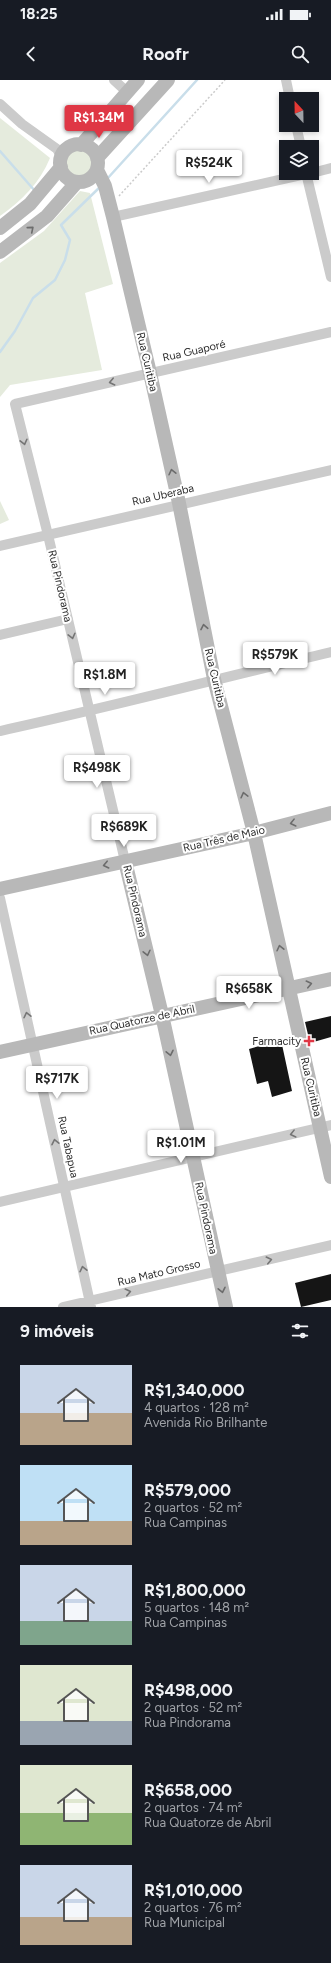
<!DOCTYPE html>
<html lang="pt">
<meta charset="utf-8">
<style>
:root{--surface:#171b24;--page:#242831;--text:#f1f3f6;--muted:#9ea1a6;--accent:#df3745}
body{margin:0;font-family:Figtree,sans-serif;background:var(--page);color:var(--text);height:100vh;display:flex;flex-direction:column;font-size:15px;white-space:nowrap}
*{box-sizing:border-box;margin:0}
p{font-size:13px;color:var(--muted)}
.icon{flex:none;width:22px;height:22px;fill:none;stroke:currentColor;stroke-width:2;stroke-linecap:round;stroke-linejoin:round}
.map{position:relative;height:1227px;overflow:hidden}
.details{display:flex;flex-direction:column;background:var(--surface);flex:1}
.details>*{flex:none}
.needle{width:26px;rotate:338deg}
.controls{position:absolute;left:279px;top:12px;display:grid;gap:8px}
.controls a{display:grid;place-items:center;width:40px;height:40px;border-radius:0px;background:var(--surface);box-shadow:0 2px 6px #0003;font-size:20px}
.price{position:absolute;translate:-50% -34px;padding:0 9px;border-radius:4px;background:#fff;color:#222;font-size:13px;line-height:26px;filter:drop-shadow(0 1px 2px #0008)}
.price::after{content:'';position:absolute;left:50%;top:24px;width:12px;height:9px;margin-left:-6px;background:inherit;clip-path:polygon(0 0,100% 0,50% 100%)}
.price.current{background:var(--accent);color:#fff}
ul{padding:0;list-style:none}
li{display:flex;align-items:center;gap:12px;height:100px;padding:0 20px}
li span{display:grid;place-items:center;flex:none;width:112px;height:80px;border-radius:0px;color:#555}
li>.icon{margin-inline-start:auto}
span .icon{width:48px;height:48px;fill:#fffc;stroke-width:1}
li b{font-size:17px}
h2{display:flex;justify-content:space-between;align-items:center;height:48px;padding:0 20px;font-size:17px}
.status{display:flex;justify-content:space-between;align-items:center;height:28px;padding:0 20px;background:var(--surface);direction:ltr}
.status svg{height:11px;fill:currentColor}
header{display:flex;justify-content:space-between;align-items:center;height:52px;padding:0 20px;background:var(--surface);font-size:18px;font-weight:700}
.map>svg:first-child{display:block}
</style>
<div class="status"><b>18:25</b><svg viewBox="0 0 49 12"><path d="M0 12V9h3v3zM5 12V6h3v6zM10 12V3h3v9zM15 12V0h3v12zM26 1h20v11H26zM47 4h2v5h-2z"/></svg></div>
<header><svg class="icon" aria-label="back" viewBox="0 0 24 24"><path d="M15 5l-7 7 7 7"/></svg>Roofr<svg class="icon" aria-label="search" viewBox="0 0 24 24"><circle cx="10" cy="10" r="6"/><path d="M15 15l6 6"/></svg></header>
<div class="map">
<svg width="331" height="1227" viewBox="0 0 331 1227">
<rect width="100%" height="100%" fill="#fff"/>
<!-- green -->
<path fill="#e5ebdd" d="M 0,38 L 50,78 C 40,103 21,121 0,136 Z
M65 84a14 14 0 1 1 28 0a14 14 0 1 1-28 0Z
M 80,111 L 90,113 L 113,204 L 85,213 L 102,290 L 10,305 L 0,317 L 0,183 L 44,151 Z
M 0,421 L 9,440 L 0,444 Z"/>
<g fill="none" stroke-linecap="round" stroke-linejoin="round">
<!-- stream -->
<path stroke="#c9deea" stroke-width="2.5" d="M 0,71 L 35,111
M 107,99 L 197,0
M 0,272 L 15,251 L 33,218 L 55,200 L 65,180 L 70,160 L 61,145 L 101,106"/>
</g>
<!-- building -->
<path fill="#151515" d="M 331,936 L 331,957 L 310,963 L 305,942 Z
M 281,960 L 292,1011 L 272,1017 L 268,1001 L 257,1004 L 249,969 Z
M 331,1194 L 331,1220 L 301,1227 L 295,1203 Z"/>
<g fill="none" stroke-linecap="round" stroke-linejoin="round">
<!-- path -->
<path stroke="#cbcbcb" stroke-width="1.5" stroke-dasharray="2 2" stroke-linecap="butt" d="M 119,116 L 225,0"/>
<!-- street -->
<path stroke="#cbcbcb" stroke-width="10" d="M 114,0 L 127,12
M 286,0 L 290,19
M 0,24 L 22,44 L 57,69 L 62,77
M 296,45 L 301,67
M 306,93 L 331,197
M 312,93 L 331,88
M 113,137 L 310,93
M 0,466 L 331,390
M 0,555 L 68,539
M 0,651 C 111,627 220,598 331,572
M 125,781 L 48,455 L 15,324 L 331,252
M 0,818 L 91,1227
M 0,1122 L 331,1045
M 63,1227 L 331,1165"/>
<!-- secondary -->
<path stroke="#b8b8b8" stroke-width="14" d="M60 83a19 19 0 1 1 38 0a19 19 0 1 1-38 0Z
M 81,65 L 138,0
M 97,78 L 168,0
M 97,90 L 105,106 L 113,137 L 150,293 L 179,423 L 214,599 L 254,753 L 331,1097
M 0,148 L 30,124 L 61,87
M 0,172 L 47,136 L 77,102
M 125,781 L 162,935 L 226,1227
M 0,809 L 254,753 L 331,733
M 0,972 L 331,899"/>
</g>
<!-- one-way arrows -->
<defs><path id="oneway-chevron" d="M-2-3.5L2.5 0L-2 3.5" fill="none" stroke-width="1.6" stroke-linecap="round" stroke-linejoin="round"/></defs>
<g stroke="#6c6c6c">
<use href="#oneway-chevron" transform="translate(31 149) rotate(-40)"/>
<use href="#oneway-chevron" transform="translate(172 392) rotate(-103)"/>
<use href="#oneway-chevron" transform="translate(204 547) rotate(-101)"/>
<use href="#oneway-chevron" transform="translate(244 715) rotate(-104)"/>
<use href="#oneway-chevron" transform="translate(293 743) rotate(166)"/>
<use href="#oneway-chevron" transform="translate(106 785) rotate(167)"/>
<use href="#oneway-chevron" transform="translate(280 868) rotate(-103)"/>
<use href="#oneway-chevron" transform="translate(147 873) rotate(77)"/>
<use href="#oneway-chevron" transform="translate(309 904) rotate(-13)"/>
<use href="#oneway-chevron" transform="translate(170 973) rotate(78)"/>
<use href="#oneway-chevron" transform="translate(222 1210) rotate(78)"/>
</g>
<g stroke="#757575">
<use href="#oneway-chevron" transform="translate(112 302) rotate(167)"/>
<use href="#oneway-chevron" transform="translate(24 362) rotate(76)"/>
<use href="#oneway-chevron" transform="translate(72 556) rotate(76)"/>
<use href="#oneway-chevron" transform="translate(27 935) rotate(-103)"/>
<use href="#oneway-chevron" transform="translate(293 1054) rotate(166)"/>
<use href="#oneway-chevron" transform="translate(55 1062) rotate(-102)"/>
<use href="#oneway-chevron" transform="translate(269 1180) rotate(-13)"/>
<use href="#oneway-chevron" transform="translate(83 1189) rotate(-103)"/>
<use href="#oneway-chevron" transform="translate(128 1212) rotate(-13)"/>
</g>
<!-- markers -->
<path fill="#df3745" stroke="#fff" stroke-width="1.5" d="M307 955h4v4h4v4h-4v4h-4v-4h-4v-4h4z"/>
<g text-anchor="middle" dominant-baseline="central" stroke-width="4" stroke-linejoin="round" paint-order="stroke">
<!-- street labels -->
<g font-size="11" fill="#2e2e2e" stroke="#fff">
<text transform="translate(194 271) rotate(-13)">Rua Guaporé</text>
<text transform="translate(147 282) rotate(77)">Rua Curitiba</text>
<text transform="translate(163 415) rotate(-13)">Rua Uberaba</text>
<text transform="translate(60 506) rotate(77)">Rua Pindorama</text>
<text transform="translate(215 598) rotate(77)">Rua Curitiba</text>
<text transform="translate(224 759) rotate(-13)">Rua Três de Maio</text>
<text transform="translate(135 821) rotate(77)">Rua Pindorama</text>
<text transform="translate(142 940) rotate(-12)">Rua Quatorze de Abril</text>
<text transform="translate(311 1007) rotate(77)">Rua Curitiba</text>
<text transform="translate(68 1067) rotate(78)">Rua Tabapua</text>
<text transform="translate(206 1138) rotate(78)">Rua Pindorama</text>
<text transform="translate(159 1193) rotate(-13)">Rua Mato Grosso</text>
</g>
<!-- poi labels -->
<g font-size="11" fill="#2e2e2e" stroke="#fff" text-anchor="end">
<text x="301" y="961">Farmacity</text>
</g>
</g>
</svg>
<div class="controls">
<a><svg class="needle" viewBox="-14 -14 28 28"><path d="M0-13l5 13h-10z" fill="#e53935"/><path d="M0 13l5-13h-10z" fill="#9ea1a6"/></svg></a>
<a><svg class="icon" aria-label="layers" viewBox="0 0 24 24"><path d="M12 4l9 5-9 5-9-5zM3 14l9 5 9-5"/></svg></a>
</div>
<b class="price current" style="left:99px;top:59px">R$1.34M</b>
<b class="price" style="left:209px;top:104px">R$524K</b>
<b class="price" style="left:275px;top:596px">R$579K</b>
<b class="price" style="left:105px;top:616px">R$1.8M</b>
<b class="price" style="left:97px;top:709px">R$498K</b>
<b class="price" style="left:124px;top:768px">R$689K</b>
<b class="price" style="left:249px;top:930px">R$658K</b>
<b class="price" style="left:57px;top:1020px">R$717K</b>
<b class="price" style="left:181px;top:1084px">R$1.01M</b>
</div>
<section class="details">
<h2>9 imóveis<svg class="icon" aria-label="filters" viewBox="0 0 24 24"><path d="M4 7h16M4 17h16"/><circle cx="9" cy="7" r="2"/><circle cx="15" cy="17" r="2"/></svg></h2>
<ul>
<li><span style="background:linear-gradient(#c9d6e8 60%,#b9a48a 0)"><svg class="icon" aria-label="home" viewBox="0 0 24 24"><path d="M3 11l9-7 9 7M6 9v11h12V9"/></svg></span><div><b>R$1,340,000</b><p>4 quartos · 128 m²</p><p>Avenida Rio Brilhante</p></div></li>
<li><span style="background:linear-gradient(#bfe0f5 70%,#b9a48a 0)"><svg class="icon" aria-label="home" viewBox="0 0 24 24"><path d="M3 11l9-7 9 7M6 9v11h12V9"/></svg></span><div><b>R$579,000</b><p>2 quartos · 52 m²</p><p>Rua Campinas</p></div></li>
<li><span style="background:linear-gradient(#c9d6e8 70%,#7fa58c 0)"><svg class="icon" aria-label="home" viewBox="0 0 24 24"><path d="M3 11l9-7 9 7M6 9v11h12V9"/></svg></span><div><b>R$1,800,000</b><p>5 quartos · 148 m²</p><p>Rua Campinas</p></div></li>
<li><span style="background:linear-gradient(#dfe7d0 70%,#9aa5b1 0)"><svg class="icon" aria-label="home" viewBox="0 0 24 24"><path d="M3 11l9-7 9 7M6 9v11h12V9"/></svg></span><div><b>R$498,000</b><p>2 quartos · 52 m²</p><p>Rua Pindorama</p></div></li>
<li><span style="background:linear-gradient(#dfe7d0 60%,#8fb573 0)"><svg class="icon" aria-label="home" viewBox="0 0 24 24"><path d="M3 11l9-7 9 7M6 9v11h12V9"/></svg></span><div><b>R$658,000</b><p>2 quartos · 74 m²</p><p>Rua Quatorze de Abril</p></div></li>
<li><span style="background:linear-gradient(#c9d6e8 65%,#b9a48a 0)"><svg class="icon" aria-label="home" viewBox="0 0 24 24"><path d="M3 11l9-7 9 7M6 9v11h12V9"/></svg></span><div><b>R$1,010,000</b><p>2 quartos · 76 m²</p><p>Rua Municipal</p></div></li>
</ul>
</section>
